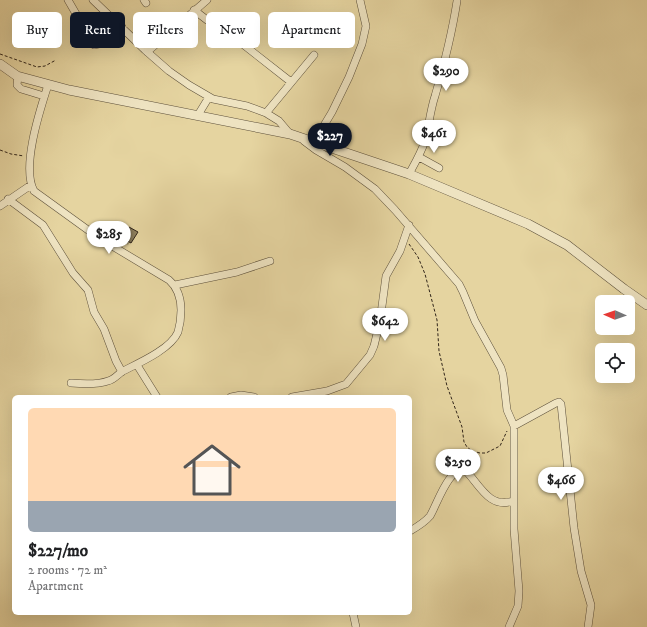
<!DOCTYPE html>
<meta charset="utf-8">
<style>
:root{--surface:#fff;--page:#f2f2f2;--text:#202124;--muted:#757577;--accent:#111827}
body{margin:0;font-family:"IM FELL DW Pica",serif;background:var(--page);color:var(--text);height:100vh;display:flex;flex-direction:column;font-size:15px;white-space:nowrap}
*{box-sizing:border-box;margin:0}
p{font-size:13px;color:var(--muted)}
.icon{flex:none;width:22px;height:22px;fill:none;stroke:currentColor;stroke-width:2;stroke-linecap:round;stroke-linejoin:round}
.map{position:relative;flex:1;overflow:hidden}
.details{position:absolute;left:12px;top:395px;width:400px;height:220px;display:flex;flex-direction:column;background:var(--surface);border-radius:6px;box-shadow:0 4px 16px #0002}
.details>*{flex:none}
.banner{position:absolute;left:12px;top:12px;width:400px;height:36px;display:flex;gap:8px}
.needle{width:26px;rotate:272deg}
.buttons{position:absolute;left:595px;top:295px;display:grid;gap:8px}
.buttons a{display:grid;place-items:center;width:40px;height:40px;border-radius:6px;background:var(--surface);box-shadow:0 4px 16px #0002;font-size:20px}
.price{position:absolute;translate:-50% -34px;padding:0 9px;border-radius:14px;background:#fff;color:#222;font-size:13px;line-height:26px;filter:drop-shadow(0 1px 2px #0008)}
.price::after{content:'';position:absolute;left:50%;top:24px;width:12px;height:9px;margin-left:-6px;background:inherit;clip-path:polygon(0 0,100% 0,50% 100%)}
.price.current{background:var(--accent);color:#fff}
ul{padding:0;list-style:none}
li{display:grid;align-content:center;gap:8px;height:212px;padding:0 16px}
li span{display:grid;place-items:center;height:124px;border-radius:6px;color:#555}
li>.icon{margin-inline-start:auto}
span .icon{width:72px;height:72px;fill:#fffc;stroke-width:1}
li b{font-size:17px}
.pill{padding:0 14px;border-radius:6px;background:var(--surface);box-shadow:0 4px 16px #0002;font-size:14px;line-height:36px}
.pill.current{background:var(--accent);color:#fff}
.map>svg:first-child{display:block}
</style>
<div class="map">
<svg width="647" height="627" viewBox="0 0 647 627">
<rect width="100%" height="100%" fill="#e5d4a0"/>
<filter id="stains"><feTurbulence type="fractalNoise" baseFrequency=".005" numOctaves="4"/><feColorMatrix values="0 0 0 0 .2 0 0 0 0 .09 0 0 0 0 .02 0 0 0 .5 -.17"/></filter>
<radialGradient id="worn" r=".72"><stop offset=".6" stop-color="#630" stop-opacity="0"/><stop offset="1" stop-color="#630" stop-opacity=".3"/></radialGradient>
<!-- shadow -->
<path fill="#0003" d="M 129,228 L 136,232 L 128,245 L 122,241 L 127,235 L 125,234 Z"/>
<!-- building -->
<path fill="#8e805f" stroke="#302419" d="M 129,227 L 138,232 L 131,243 L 124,239 L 129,232 L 127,231 Z"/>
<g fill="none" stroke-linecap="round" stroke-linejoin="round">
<!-- minor casing -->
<g stroke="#5d503b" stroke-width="8">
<path id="minor" d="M 68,0 L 94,45 L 99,44 L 122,27
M 93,0 L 145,50 L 169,71 L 189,85 L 213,99 L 247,106 L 266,113 L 279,121 L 290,134
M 144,0 L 146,3
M 194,10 L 207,20 L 226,31 L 291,82
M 147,52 L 207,0
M 18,76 L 17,85 L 21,89 L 44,96
M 48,85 C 40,110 21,167 34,191 L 99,238 L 169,280 C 178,288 181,298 181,310 C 181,317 180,325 178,332 C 171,349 139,363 123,371 C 118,374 114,380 108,381 C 97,385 82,384 71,383
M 266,113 L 314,55
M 198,115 L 209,97
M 309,140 L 323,127 L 332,112 L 349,77 L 362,44 L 366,26 L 360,0
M 304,141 L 316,150 L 345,167 L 375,189 L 395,210 L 459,284 L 463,292 L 475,321 L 501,368 L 503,375 L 507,410 L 514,426 L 514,529 L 519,591 L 518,606 L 509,627
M 419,157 L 439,168
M 409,174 C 415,163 421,153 425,141 C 429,126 430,111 435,96 C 444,65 452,33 457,1
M 8,199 L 43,225 L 73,273 L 88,290 L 94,312 L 104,329 L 116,361 L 122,372
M 0,206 L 31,185
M 175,285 L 237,272 L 270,261
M 137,365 L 157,397
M 231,397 L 241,395 L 254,397
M 292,397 L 327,391 L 346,384 L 370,355 L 374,346 L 380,321 L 386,276 L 400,251 L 409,225
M 514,426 L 556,403 L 559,402 L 561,404 L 574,528 L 581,571 L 591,605 L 588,627
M 410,531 C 417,527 425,522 430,516 C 437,505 450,462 467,472 C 480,486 490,509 513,501
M 353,613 L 356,627"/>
</g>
<!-- tertiary casing -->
<g stroke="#5d503b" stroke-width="10">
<path id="tertiary" d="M 0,64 L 17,76 L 69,90 L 290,134 L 409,174 L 528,224 L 567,245 L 624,289 L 647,305"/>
</g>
<!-- path -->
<path stroke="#302419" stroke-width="1" stroke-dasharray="3 2" stroke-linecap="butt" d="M 0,54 L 37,67 L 45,66 L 56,60
M 0,150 L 11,154 L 24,156
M 409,244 L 418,257 L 425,274 L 437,320 L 439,351 L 447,386 L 462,427 L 464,442 L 467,447 L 472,451 L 480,453 L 486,453 L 500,446 L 507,431"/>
<!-- minor -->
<use href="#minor" stroke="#eee3c1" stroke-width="7"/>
<!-- tertiary -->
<use href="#tertiary" stroke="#eee3c1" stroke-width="9"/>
</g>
<rect width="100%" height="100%" filter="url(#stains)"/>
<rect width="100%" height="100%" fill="url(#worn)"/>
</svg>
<div class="buttons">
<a><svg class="needle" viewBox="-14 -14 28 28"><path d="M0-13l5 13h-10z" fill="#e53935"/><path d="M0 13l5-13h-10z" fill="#757577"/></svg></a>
<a><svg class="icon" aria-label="locate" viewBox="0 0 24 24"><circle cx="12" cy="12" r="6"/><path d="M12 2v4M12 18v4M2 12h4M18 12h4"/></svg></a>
</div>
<b class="price" style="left:446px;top:92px">$290</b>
<b class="price" style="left:434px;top:154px">$461</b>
<b class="price current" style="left:330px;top:157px">$227</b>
<b class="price" style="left:109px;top:255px">$285</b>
<b class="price" style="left:385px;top:342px">$642</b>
<b class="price" style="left:458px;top:483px">$250</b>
<b class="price" style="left:561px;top:501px">$466</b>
<div class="banner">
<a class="pill">Buy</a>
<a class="pill current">Rent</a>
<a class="pill">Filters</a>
<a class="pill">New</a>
<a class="pill">Apartment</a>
</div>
<section class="details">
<ul>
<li><span style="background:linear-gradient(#ffd9b3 75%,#9aa5b1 0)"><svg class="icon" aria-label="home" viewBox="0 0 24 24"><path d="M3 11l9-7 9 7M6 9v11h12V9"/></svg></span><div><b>$227/mo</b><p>2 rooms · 72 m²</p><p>Apartment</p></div></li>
</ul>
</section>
</div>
